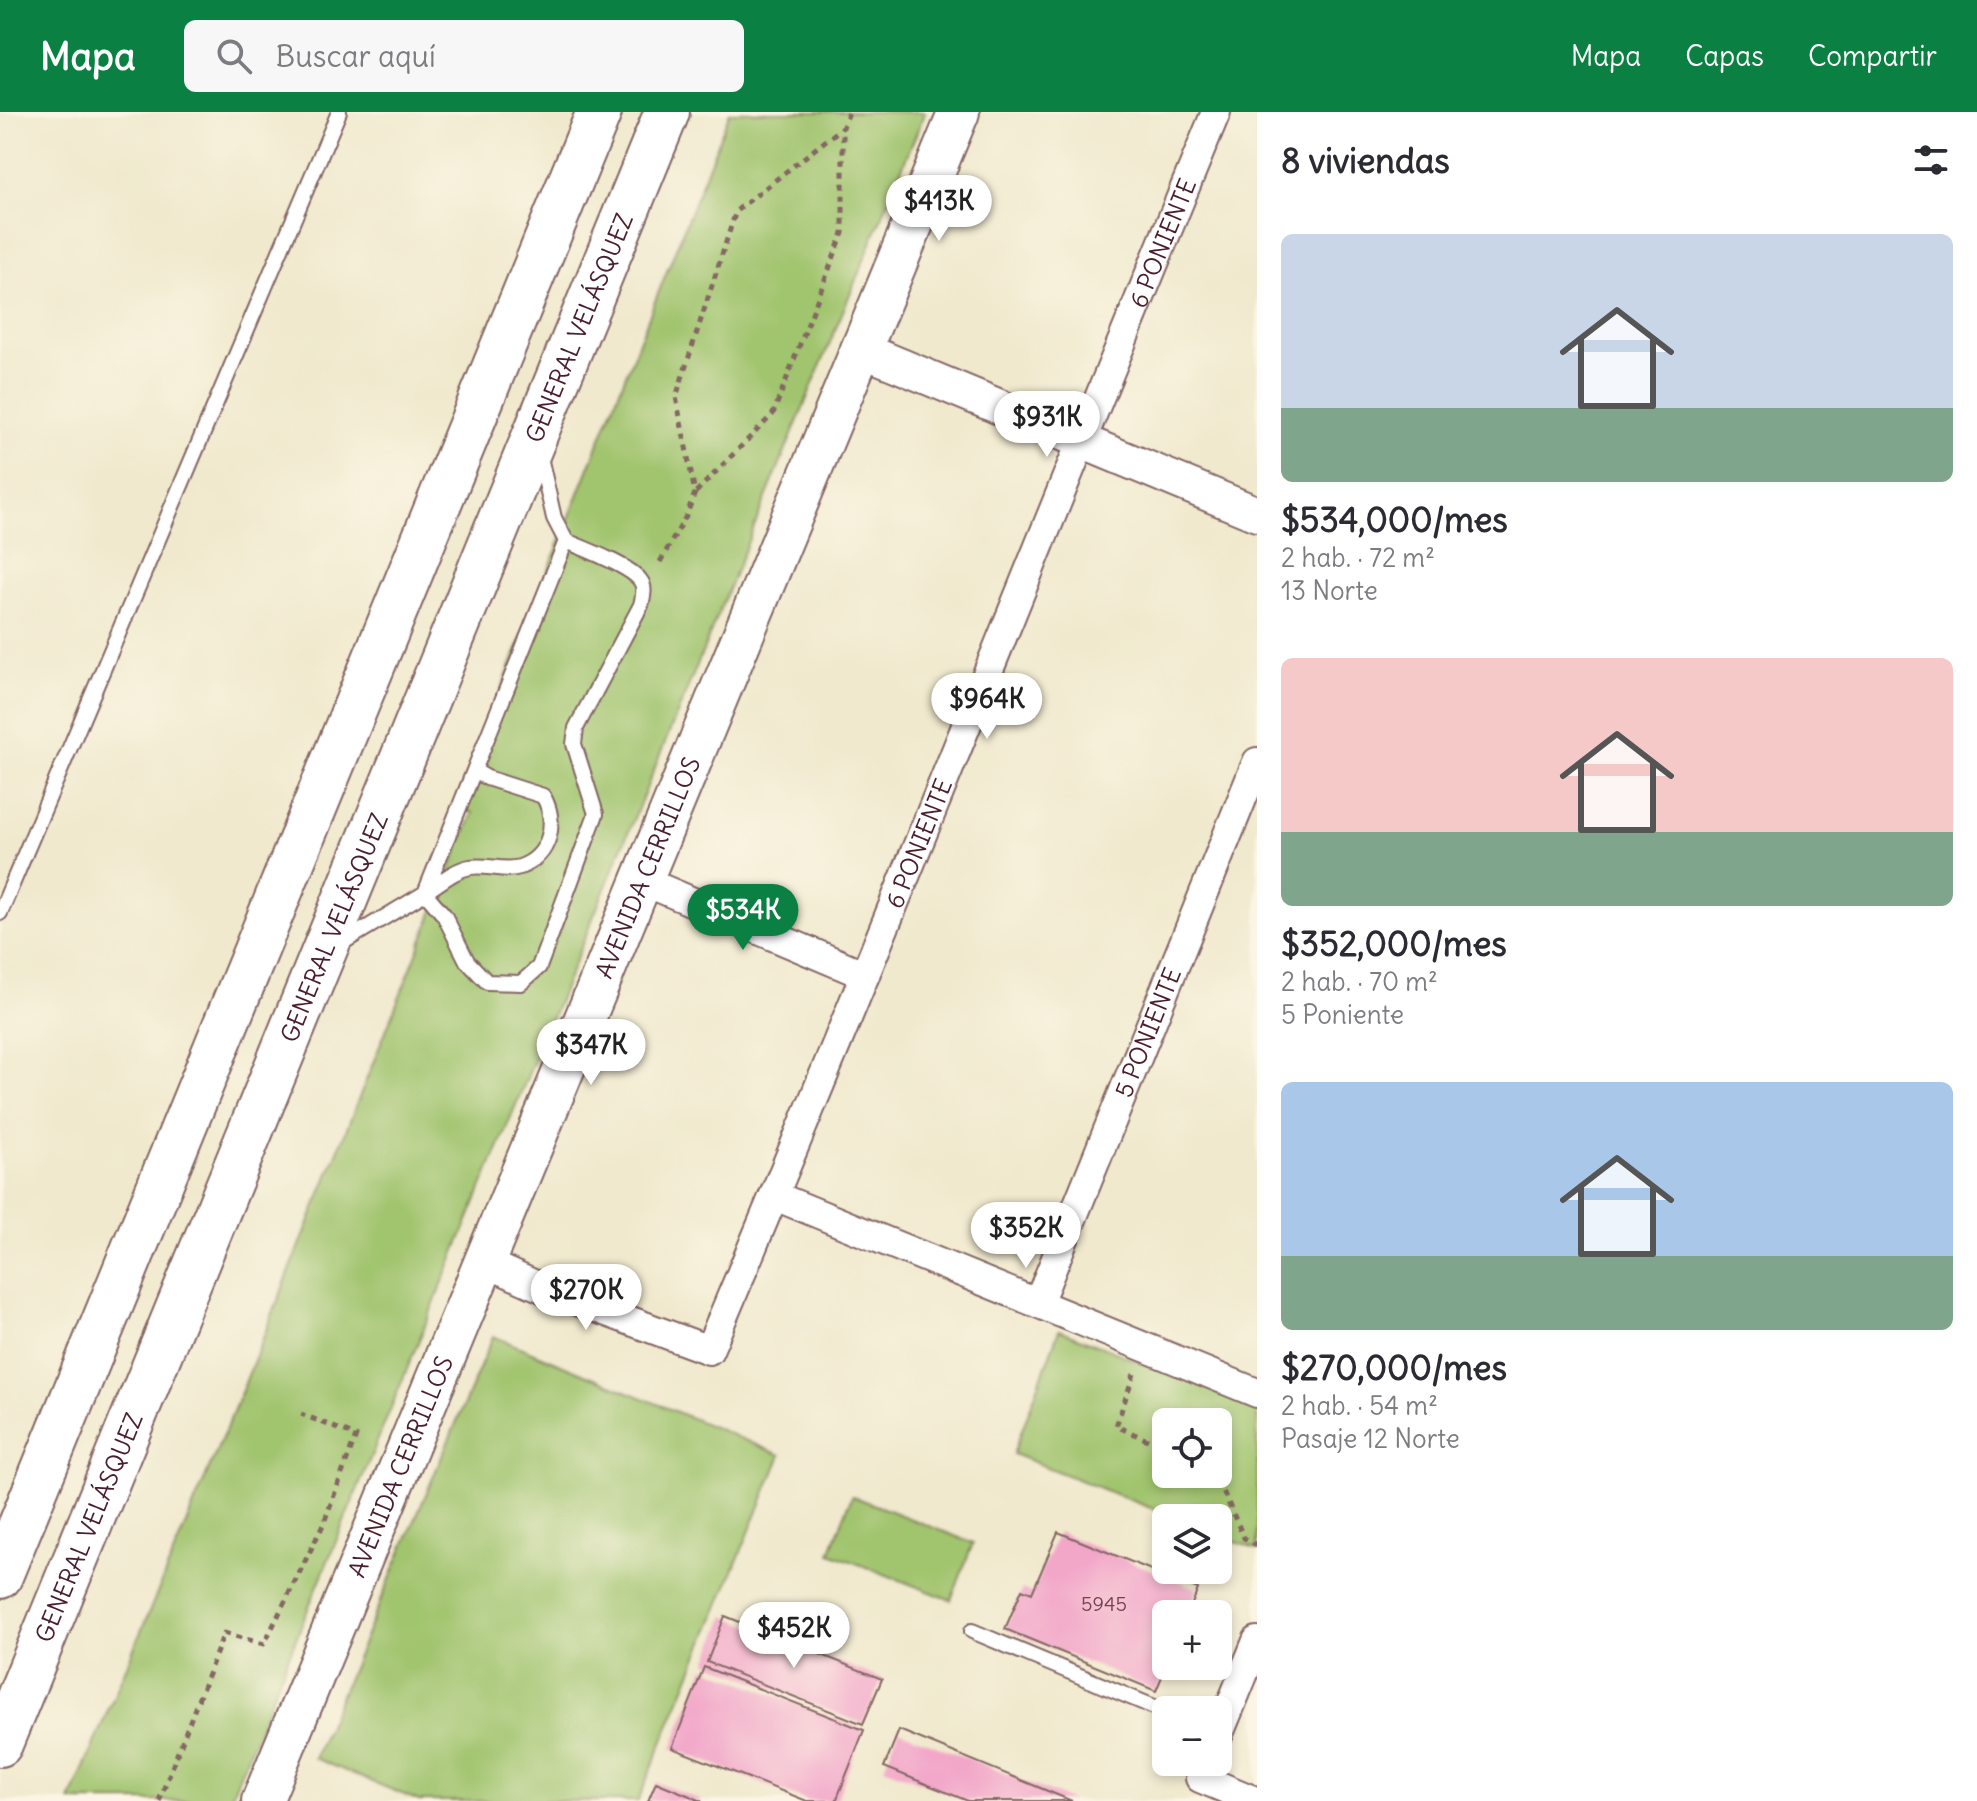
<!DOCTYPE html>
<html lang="es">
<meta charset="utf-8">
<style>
:root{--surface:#fff;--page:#f7f7f7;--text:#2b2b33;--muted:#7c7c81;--accent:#0b8043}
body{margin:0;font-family:Delius,sans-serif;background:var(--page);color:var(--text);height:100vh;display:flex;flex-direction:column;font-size:30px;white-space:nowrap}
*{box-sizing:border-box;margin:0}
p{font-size:26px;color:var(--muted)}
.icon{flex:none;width:44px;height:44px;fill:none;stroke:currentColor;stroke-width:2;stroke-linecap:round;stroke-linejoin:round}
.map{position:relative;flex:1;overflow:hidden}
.details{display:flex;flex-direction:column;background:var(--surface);width:720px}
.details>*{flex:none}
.controls{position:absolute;left:1152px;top:1296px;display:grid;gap:16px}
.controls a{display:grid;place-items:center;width:80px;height:80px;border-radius:12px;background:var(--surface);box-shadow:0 4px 12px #0003;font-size:40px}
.price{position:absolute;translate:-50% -68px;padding:0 18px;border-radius:28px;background:#fff;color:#222;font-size:26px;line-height:52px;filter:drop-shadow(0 2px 4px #0008)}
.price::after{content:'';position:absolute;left:50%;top:48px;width:24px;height:18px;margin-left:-12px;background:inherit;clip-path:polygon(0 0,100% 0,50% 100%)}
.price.selected{background:var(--accent);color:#fff}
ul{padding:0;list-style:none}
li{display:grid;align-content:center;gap:16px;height:424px;padding:0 24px}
li span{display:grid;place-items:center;height:248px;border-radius:12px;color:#555}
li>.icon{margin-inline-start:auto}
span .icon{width:144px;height:144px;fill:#fffc;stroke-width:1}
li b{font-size:34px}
h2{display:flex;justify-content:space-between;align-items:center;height:96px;padding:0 24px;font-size:34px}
header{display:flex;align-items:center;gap:48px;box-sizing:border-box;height:112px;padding:0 40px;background:var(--accent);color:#fff}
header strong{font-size:38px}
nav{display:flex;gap:44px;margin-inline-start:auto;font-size:28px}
.search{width:560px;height:72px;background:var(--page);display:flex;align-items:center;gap:20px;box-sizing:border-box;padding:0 28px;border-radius:12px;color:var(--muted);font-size:30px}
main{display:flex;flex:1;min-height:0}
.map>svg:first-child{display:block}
</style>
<header>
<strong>Mapa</strong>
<div class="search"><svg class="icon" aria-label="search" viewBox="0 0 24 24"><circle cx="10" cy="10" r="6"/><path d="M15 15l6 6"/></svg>Buscar aquí</div>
<nav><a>Mapa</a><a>Capas</a><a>Compartir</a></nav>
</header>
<main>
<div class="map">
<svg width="1257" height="1689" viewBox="0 0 1257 1689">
<rect width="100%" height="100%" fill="#fcf5e5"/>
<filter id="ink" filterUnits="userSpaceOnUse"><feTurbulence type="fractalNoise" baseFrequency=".0125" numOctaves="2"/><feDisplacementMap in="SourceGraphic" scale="16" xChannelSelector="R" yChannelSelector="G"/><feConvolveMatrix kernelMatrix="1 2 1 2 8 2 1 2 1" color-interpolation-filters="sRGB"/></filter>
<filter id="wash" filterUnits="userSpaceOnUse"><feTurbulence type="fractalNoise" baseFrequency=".006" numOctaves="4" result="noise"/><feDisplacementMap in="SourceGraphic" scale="32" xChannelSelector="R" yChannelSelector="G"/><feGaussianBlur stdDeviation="1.8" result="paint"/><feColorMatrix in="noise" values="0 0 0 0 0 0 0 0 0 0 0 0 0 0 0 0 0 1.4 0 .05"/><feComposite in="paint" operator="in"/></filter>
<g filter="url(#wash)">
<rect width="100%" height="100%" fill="#f0e9cd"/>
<!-- green -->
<path fill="#a1c46e" stroke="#76724c" stroke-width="2" fill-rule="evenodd" d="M 730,0 L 925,0 L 229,1689 L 70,1689 L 243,1276 L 473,701 L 455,694 Z
M 1059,1218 L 1257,1296 L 1257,1438 L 1218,1423 L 1218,1406 L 1176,1406 L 1013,1342 ZM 1218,1310 L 1218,1362 L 1166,1362 L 1166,1310 Z
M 493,1224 L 781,1343 L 638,1689 L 419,1689 L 314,1646 Z
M 852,1384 L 973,1431 L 951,1488 L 830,1441 Z"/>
<g id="blocks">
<!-- building -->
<path fill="#f2a7c9" d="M 1058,1420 L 1198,1477 L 1188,1502 L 1166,1502 L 1166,1555 L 1156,1579 L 1005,1517 L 1022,1477 L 1032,1481 Z
M 725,1504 L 882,1567 L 863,1612 L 707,1550 Z
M 704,1555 L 864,1618 L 836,1689 L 807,1689 L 672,1636 Z
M 899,1618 L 1072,1689 L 968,1689 L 884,1655 Z
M 656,1670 L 702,1689 L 648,1689 Z"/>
</g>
</g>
<g filter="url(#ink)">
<use href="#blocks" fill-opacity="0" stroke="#846664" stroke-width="2"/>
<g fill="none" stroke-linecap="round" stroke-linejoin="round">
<!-- service casing -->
<g stroke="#846664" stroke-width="18">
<path id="service" d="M 427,779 C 441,770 454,758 470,755 C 486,752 505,760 520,755 C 551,744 558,709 543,684 L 487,666 L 475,659
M 425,781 L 566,429
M 0,801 L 339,0
M 340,832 L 425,781 L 444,803 L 467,849 L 487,870 L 521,871 L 539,855 L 596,702 L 574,632 L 576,616 L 641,493 C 643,485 646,475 640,468 C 630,454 583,436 566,429 L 554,406 L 540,345
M 972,1519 L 1166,1600"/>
</g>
<!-- minor casing -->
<g stroke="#846664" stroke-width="32">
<g id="minor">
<path d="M 641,768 L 865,863"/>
<path d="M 775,1084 L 1257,1281"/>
<path id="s1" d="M 484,1150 L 542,1176 L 709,1238 C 883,827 1046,412 1216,0"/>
<path id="s2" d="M 1038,1191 L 1257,650"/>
<path d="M 1218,1624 L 1257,1529"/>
<path d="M 1200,1666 L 1255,1689"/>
</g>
</g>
<!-- tertiary casing -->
<g stroke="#846664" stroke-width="38">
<path id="tertiary" d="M 860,237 L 1257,402"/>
</g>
<!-- secondary casing -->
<g stroke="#846664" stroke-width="44">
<g id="secondary">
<path id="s3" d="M 262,1689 L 959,0"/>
</g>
</g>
<!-- motorway casing -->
<g stroke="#846664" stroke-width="48">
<g id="motorway">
<path d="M 0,1464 L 599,0"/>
<path id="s4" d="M 0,1632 L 667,0"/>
</g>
</g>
<!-- path -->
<path stroke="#846664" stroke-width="5" stroke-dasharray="6 6" stroke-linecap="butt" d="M 696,380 L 773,302 L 843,121 L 843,15
M 660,450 L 686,404 L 695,381 L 676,285 L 736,99 L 843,15 L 849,0
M 1134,1262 L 1116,1314 L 1166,1336
M 1209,1362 L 1218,1368 L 1244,1426 L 1257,1433
M 159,1689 L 224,1521 L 264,1532 L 323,1413 L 356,1324 L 301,1302"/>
<!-- service -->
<use href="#service" stroke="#fff" stroke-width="14"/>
<!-- minor -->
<use href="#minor" stroke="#fff" stroke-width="28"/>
<!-- tertiary -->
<use href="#tertiary" stroke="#fff" stroke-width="34"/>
<!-- secondary -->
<use href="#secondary" stroke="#fff" stroke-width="40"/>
<!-- motorway -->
<use href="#motorway" stroke="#fff" stroke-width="44"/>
</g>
</g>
<g text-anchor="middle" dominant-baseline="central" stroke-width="7" stroke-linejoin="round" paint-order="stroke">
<!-- number labels -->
<g font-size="20" fill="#744152">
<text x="1104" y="1491">5945</text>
</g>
<!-- street labels -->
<g font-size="24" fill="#4a1f2b" stroke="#fcf5e5">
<text stroke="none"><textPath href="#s1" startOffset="1438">6 PONIENTE</textPath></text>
<text stroke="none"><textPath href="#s4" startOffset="1530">GENERAL VELÁSQUEZ</textPath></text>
<text stroke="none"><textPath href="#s1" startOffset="790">6 PONIENTE</textPath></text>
<text stroke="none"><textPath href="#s3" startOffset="1010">AVENIDA CERRILLOS</textPath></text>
<text stroke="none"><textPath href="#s4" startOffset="882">GENERAL VELÁSQUEZ</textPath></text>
<text stroke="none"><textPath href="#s2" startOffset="292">5 PONIENTE</textPath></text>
<text stroke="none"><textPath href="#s3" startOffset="362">AVENIDA CERRILLOS</textPath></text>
<text stroke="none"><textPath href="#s4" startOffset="234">GENERAL VELÁSQUEZ</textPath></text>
</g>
</g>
</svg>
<div class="controls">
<a><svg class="icon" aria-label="locate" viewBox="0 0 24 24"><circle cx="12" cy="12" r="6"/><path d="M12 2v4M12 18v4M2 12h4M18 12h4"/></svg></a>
<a><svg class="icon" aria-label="layers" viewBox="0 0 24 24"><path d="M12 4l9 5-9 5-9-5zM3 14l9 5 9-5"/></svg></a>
<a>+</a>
<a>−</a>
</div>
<b class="price" style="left:939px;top:131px">$413K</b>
<b class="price" style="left:1047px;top:347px">$931K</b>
<b class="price" style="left:987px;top:629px">$964K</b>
<b class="price selected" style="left:743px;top:840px">$534K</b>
<b class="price" style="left:591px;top:975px">$347K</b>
<b class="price" style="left:1026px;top:1158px">$352K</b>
<b class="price" style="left:586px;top:1220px">$270K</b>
<b class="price" style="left:794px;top:1558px">$452K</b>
</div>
<section class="details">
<h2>8 viviendas<svg class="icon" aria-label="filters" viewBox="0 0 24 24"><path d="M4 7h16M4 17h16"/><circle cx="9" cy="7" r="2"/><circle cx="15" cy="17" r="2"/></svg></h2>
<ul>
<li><span style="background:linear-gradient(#c9d6e8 70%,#7fa58c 0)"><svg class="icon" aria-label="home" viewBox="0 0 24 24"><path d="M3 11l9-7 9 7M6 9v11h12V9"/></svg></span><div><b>$534,000/mes</b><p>2 hab. · 72 m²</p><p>13 Norte</p></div></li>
<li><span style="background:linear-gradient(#f6c9c9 70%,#7fa58c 0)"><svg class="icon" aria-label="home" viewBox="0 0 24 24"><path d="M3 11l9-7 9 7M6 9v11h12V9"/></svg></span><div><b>$352,000/mes</b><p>2 hab. · 70 m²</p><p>5 Poniente</p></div></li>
<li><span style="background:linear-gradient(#a9c7e8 70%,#7fa58c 0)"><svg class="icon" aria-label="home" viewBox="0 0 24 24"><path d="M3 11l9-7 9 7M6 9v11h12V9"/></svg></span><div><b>$270,000/mes</b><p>2 hab. · 54 m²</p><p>Pasaje 12 Norte</p></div></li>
</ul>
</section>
</main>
